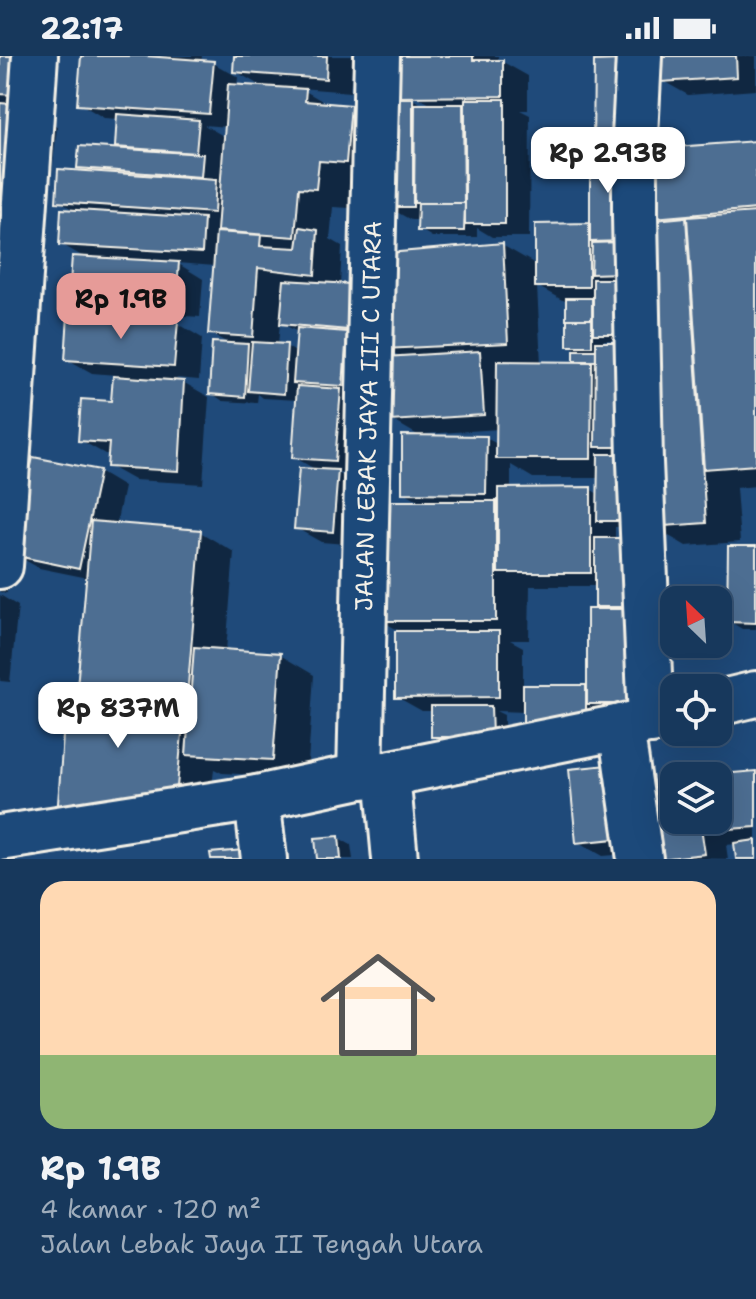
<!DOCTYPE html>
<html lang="id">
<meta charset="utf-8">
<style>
:root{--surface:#17385c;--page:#244365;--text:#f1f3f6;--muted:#9eacbb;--line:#365272;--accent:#e69b98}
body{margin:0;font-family:"Shantell Sans",sans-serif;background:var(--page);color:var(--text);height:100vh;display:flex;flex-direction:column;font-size:30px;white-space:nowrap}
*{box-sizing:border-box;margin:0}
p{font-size:26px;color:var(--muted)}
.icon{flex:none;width:44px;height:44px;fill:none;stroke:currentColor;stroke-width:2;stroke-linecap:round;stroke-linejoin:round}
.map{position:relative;height:803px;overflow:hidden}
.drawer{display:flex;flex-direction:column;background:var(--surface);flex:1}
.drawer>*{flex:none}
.needle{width:52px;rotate:335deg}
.controls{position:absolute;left:660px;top:530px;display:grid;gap:16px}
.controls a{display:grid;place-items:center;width:72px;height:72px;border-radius:16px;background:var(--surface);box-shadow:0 8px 32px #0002,0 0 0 2px var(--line);font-size:40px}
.price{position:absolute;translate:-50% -68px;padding:0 18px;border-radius:16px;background:#fff;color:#222;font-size:26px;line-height:52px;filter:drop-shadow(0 2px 4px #0008)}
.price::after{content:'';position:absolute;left:50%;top:48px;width:24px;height:18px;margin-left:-12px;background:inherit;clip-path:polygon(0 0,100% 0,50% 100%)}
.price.current{background:var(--accent);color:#111}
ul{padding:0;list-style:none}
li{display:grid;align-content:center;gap:16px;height:424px;padding:0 40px}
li+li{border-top:2px solid var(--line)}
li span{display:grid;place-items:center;height:248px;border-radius:24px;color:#555}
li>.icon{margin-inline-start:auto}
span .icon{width:144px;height:144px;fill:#fffc;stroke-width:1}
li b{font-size:34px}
.status{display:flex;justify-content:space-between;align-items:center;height:56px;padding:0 40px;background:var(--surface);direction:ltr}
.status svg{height:22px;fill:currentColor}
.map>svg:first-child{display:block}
</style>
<div class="status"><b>22:17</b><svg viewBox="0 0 49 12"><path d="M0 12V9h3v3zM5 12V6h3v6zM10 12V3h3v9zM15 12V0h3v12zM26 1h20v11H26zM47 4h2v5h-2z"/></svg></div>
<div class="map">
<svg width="756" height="803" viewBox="0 0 756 803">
<rect width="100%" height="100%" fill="#1f4a7a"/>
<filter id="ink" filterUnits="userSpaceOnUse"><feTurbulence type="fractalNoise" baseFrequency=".0125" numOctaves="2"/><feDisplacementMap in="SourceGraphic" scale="16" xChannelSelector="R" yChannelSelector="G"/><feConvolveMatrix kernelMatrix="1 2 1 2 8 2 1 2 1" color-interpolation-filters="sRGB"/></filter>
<g filter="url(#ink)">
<!-- shadow -->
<path fill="#0007" fill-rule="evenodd" d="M 0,0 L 23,51 L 57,71 L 46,173 L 0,168 Z
M 83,0 L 202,0 L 201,6 L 213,7 L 238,21 L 237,31 L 266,33 L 235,15 L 236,0 L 353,0 L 350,36 L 300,32 L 329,49 L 351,51 L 386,71 L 398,0 L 498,0 L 498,6 L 503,6 L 528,20 L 528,54 L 520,54 L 530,59 L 529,181 L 492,181 L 477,172 L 477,181 L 432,181 L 419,173 L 419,164 L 411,164 L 386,150 L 352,124 L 350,152 L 333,151 L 330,183 L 342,190 L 340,230 L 350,230 L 359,419 L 338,417 L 362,431 L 358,489 L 321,486 L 296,472 L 318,415 L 294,401 L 298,344 L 263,342 L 258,338 L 257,347 L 223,345 L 211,337 L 231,289 L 210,277 L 215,210 L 177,207 L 203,223 L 200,261 L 96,254 L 71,240 L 87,203 L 61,188 L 78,156 L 58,145 L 90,117 L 79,111 L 117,94 L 119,63 L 104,62 L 79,47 ZM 414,39 L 434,50 L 426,50 L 412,43 ZM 204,69 L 227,71 L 226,82 L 220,78 ZM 280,266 L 299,277 L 297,297 L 286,290 L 278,290 Z
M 611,0 L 756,0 L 756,34 L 688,39 L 663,25 L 662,9 L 628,10 L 647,107 L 756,87 L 756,430 L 736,432 L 740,486 L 686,490 L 652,470 L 615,471 L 615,484 L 655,661 L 496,655 L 504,659 L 504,688 L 446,687 L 433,680 L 433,655 L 422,655 L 397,641 L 403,577 L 380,564 L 423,447 L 404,436 L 421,381 L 392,364 L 402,302 L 386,292 L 502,189 L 537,209 L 537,170 L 592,169 L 595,94 L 596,7 L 622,6 ZM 537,230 L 562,244 L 568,244 L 569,289 L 581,296 L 576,303 L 583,308 L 541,308 ZM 604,284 L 640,284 L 626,288 L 604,288 ZM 499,373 L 499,389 L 486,382 L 425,381 L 425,378 ZM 511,409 L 533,422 L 600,422 L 600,439 L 590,433 L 511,434 ZM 530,530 L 597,530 L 597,550 L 605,555 L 589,631 L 523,631 L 523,591 L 510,584 L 529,584 Z
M 177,267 L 202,282 L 199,324 L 176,322 L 209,341 L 203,428 L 134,424 L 109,410 L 110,398 L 105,398 L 80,384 L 113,347 L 116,319 L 92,317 L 67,303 Z
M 99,416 L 124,431 L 116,469 L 200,476 L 234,496 L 226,595 L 280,599 L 314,619 L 307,722 L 222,717 L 214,713 L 210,750 L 59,760 L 100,643 L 79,631 L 88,522 L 39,512 L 14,498 Z
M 0,458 L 14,466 L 7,537 L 0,536 Z
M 756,492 L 756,573 L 742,573 L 729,565 Z
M 0,539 L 18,550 L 10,626 L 0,625 Z
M 606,711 L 638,797 L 603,800 L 578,786 Z
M 756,717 L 756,803 L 738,803 L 736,788 L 726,789 L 728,803 L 662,802 L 674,731 L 674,764 L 718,764 L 718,720 Z
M 339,782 L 351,789 L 353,803 L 319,803 Z"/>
<!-- building -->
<path fill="#4d6e92" stroke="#f4f1e8" stroke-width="2" d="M 0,0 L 14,0 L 12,39 L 0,38 Z
M 81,0 L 145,0 L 214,5 L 209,58 L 77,49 Z
M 234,0 L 327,0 L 326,23 L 233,16 Z
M 396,0 L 473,0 L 473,4 L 503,4 L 503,40 L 396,41 Z
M 659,0 L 736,0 L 737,21 L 661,26 Z
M 623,4 L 622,91 L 593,91 L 594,5 Z
M 228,28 L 306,33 L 305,45 L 351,49 L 346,107 L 319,105 L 316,133 L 299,132 L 295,181 L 217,175 Z
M 384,42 L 413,42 L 413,151 L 384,151 Z
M 465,43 L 505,43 L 505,168 L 465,168 Z
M 0,47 L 23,49 L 12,154 L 0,153 Z
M 415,48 L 463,48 L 464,147 L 414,147 Z
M 117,58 L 199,64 L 196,97 L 115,91 Z
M 756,85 L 756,153 L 653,162 L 648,93 Z
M 79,90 L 203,98 L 201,121 L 77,112 Z
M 590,92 L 626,92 L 626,185 L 590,186 Z
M 58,113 L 216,124 L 214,157 L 56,146 Z
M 418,147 L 465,147 L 464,175 L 417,175 Z
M 61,153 L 204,162 L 202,197 L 59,189 Z
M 756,156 L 756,409 L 704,413 L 687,161 Z
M 686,161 L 706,467 L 650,471 L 644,165 Z
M 589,167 L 589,231 L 535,231 L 535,168 Z
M 300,171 L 318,174 L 315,219 L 258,212 L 253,281 L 208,278 L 216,176 L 261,179 L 260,190 L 297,192 Z
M 622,186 L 621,217 L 591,218 L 592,187 Z
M 503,187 L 508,287 L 384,293 L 388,197 Z
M 72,200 L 179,206 L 176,247 L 69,241 Z
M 593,223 L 627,223 L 628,278 L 593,278 Z
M 284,224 L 351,228 L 348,274 L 280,268 Z
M 566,242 L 592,242 L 592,263 L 566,263 Z
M 68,259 L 178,265 L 174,311 L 65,304 Z
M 567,263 L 592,263 L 592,290 L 567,290 Z
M 297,272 L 347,276 L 343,330 L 293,327 Z
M 212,286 L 248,288 L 245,341 L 209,338 Z
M 252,286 L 287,288 L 284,338 L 248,335 Z
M 596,286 L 627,286 L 626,391 L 595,391 Z
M 574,294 L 596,294 L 596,305 L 574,305 Z
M 480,295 L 484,359 L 390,365 L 385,301 Z
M 497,305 L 592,306 L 591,403 L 496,403 Z
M 113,320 L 184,325 L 179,415 L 107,411 L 109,387 L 78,385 L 81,343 L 111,345 Z
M 297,330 L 341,333 L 335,405 L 292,402 Z
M 402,379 L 487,380 L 486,438 L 402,437 Z
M 598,398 L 625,398 L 625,465 L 597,465 Z
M 33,401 L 100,414 L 79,513 L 12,499 Z
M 299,412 L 338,414 L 333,476 L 294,473 Z
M 591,431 L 591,517 L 498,517 L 498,432 Z
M 379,445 L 496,445 L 496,565 L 378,565 Z
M 91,465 L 201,474 L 187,641 L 77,632 Z
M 595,482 L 632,482 L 632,551 L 595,551 Z
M 728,490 L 756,490 L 756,567 L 727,566 Z
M 587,553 L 631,553 L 631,648 L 587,648 Z
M 395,575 L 499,575 L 499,641 L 395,642 Z
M 194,591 L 281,597 L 273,704 L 186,699 Z
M 523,629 L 586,629 L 586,667 L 523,668 Z
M 66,639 L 185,646 L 177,731 L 57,761 Z
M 431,650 L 491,650 L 492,681 L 431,681 Z
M 607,709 L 614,783 L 576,787 L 569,713 Z
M 756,715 L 756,771 L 702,775 L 701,764 L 718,764 L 718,720 L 697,720 Z
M 674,729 L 674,764 L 700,764 L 705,798 L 660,803 L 651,732 Z
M 339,780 L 341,803 L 317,803 L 315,782 Z
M 756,784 L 756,803 L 736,803 L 734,787 Z
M 255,793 L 256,803 L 211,803 L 210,797 Z"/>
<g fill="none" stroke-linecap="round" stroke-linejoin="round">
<!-- street casing -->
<g stroke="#f4f1e8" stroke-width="50">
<g id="street">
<path d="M 639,0 L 635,80 L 635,160 L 640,406 L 651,665"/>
<path d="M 0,510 L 35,0"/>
<path d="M 718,647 L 756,638"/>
<path d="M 621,671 L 640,803"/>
<path d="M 387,718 L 395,803"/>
<path id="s1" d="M 360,720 L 377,0"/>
<path d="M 257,742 L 264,803"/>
<path d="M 0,782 L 257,742 L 360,720 L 387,718 L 621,671 L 674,659"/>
</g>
</g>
<!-- street -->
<use href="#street" stroke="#1f4a7a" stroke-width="44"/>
</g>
</g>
<g text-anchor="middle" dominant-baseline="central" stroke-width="6" stroke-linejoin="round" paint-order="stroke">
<!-- street labels -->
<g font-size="24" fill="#f4f1e8" stroke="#1f4a7a">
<text stroke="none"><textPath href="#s1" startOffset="360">JALAN LEBAK JAYA III C UTARA</textPath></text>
</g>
</g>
</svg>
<div class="controls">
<a><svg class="needle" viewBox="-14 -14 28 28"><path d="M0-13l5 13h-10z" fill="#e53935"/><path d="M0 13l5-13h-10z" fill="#9eacbb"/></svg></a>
<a><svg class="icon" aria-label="locate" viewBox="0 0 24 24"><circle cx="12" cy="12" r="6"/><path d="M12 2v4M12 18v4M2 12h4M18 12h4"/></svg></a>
<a><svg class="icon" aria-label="layers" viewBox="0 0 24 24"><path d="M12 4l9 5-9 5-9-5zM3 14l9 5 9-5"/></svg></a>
</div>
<b class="price" style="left:608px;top:139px">Rp 2.93B</b>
<b class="price current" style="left:121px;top:285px">Rp 1.9B</b>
<b class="price" style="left:118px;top:694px">Rp 837M</b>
</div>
<section class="drawer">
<ul>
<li><span style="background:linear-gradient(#ffd9b3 70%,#8fb573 0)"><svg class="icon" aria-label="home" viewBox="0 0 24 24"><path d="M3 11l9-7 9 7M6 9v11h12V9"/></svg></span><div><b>Rp 1.9B</b><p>4 kamar · 120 m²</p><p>Jalan Lebak Jaya II Tengah Utara</p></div></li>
</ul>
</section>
